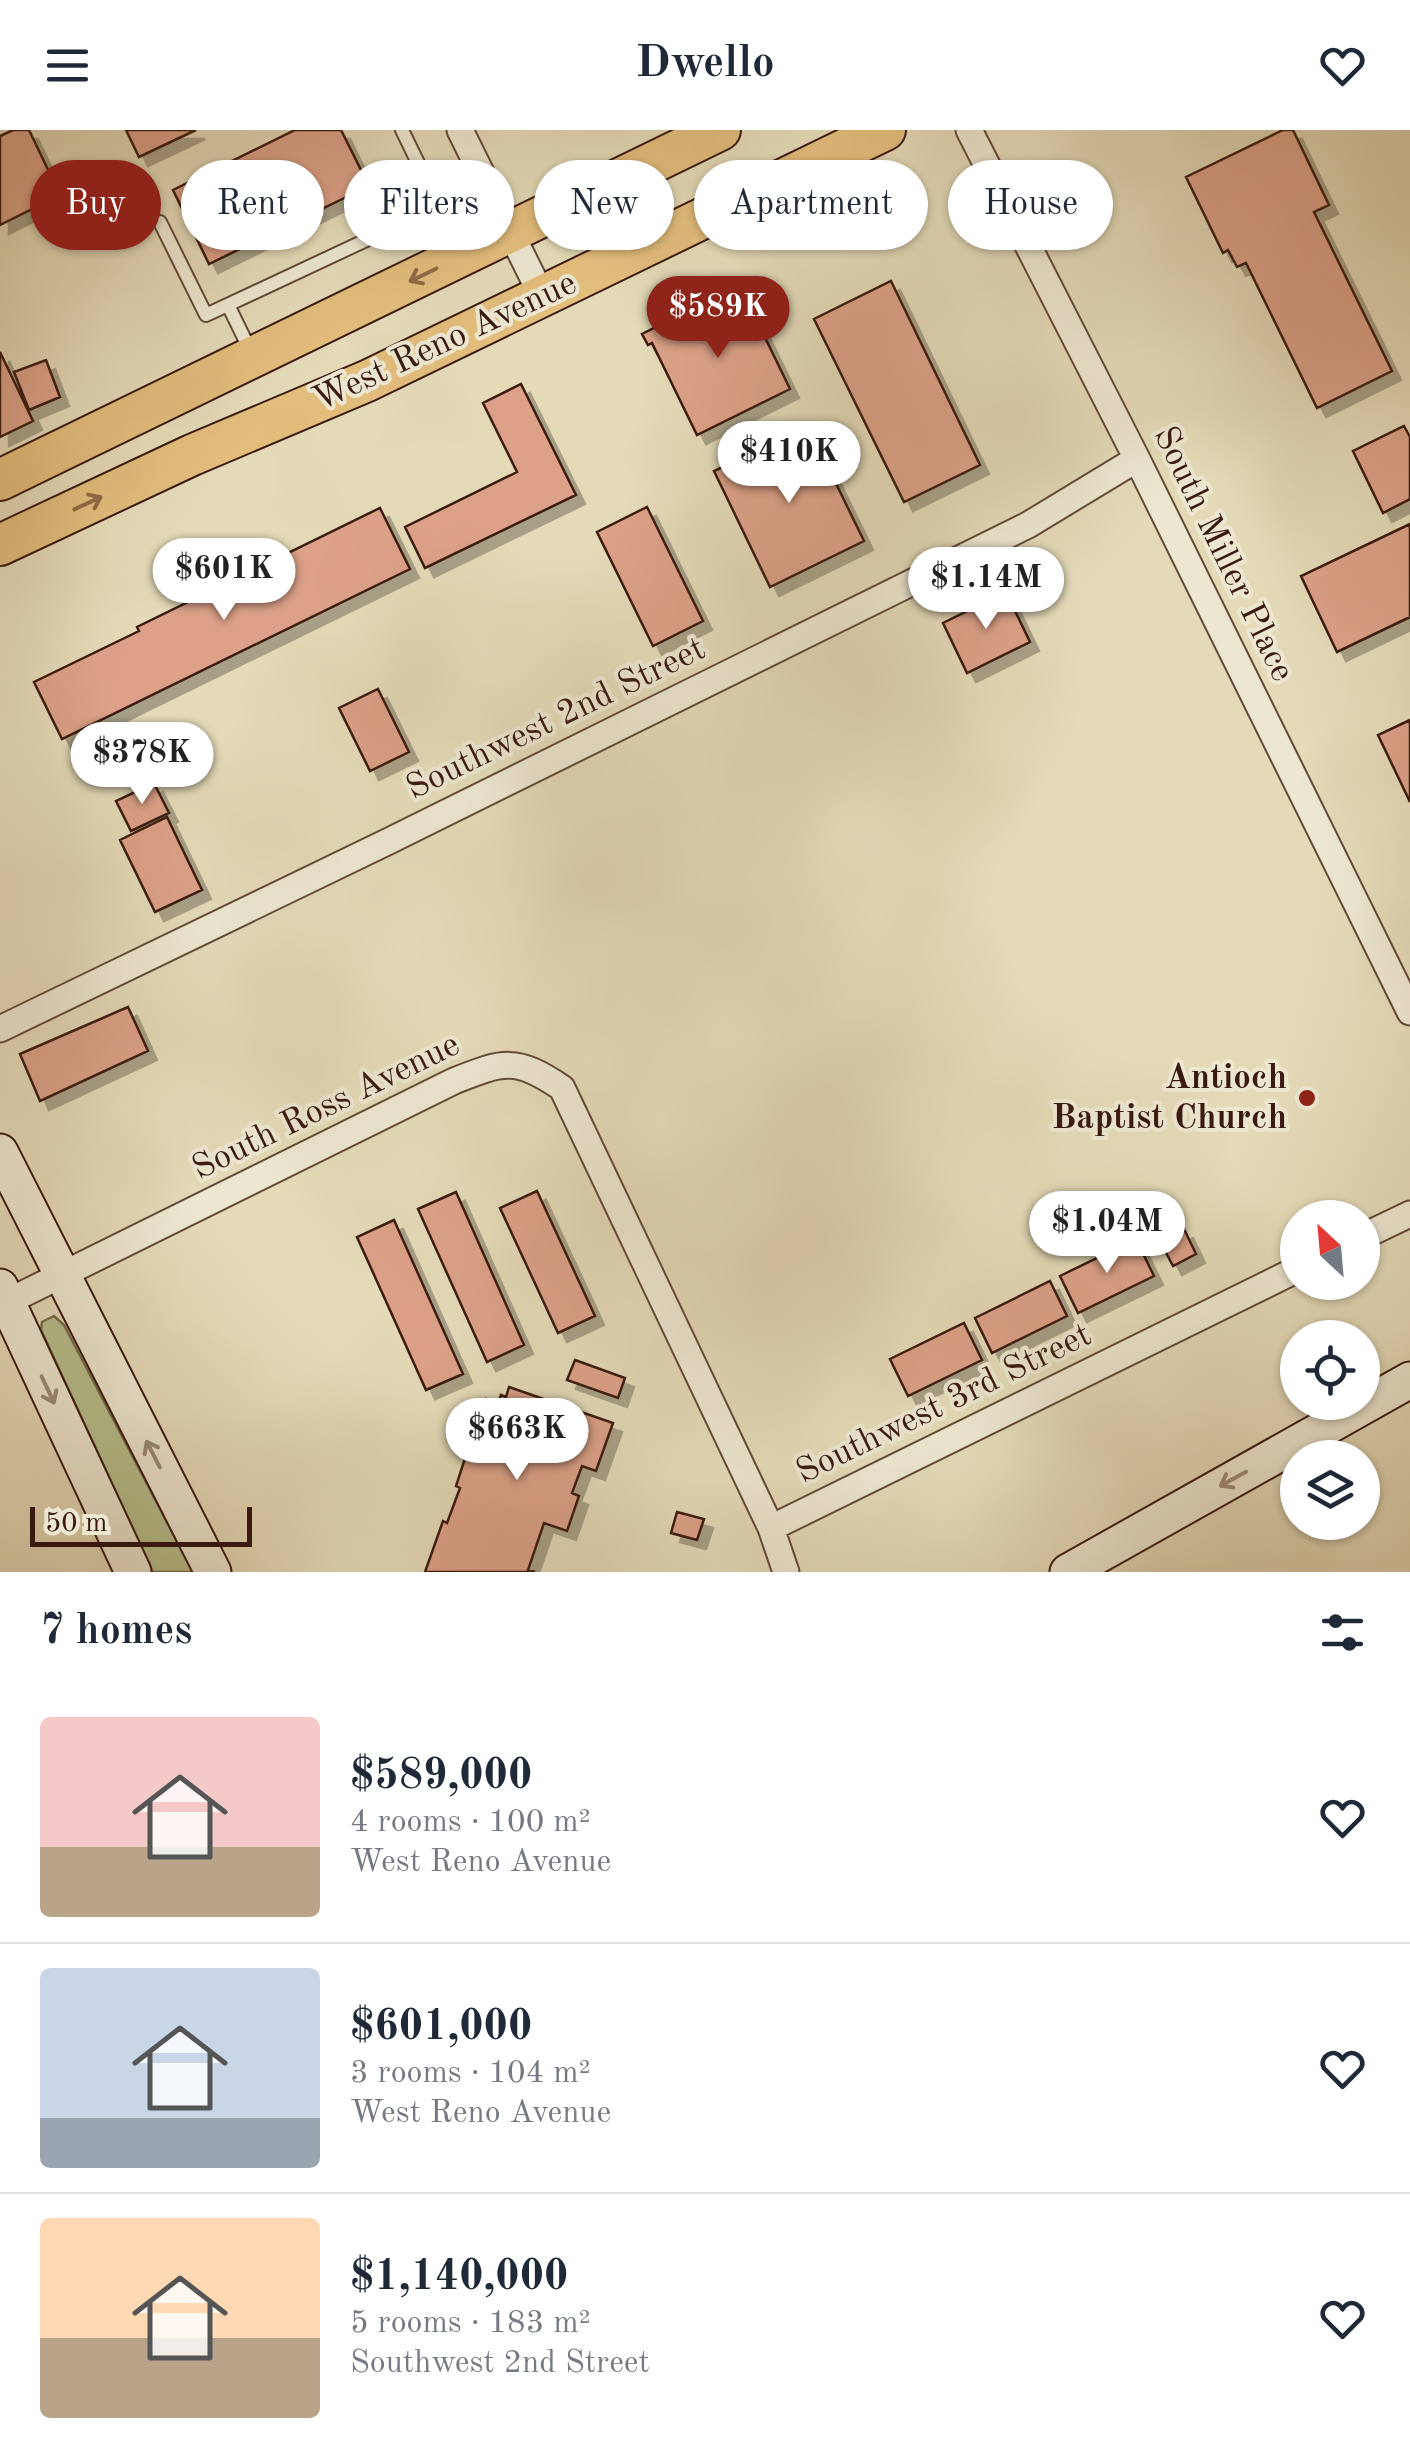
<!DOCTYPE html>
<meta charset="utf-8">
<style>
:root{--surface:#fff;--page:#f2f2f3;--text:#1f2937;--muted:#747a83;--line:#e0e1e3;--accent:#8f2418}
body{margin:0;font-family:"Old Standard TT",serif;background:var(--page);color:var(--text);height:100vh;display:flex;flex-direction:column;font-size:38px;white-space:nowrap}
*{box-sizing:border-box;margin:0}
p{font-size:32px;color:var(--muted)}
.icon{flex:none;width:55px;height:55px;fill:none;stroke:currentColor;stroke-width:2;stroke-linecap:round;stroke-linejoin:round}
.map{position:relative;height:1442px;overflow:hidden}
.details{display:flex;flex-direction:column;background:var(--surface);flex:1}
.details>*{flex:none}
.hud{position:absolute;left:30px;top:30px;width:1350px;height:90px;display:flex;gap:20px}
.needle{width:65px;rotate:334deg}
.tools{position:absolute;left:1280px;top:1070px;display:grid;gap:20px}
.tools a{display:grid;place-items:center;width:100px;height:100px;border-radius:50%;background:var(--surface);box-shadow:0 2px 8px #0004;font-size:50px}
.scale{position:absolute;left:30px;bottom:25px;width:222px;box-sizing:border-box;padding-left:10px;border:5px solid #3a1a0f;border-top:0;font-size:28px;line-height:35px;white-space:nowrap;color:#3a1a0f;-webkit-text-stroke:8px #ede7d1;paint-order:stroke}
.price{position:absolute;translate:-50% -85px;padding:0 22px;border-radius:35px;background:#fff;color:#222;font-size:32px;line-height:65px;filter:drop-shadow(0 2px 5px #0008)}
.price::after{content:'';position:absolute;left:50%;top:60px;width:30px;height:22px;margin-left:-15px;background:inherit;clip-path:polygon(0 0,100% 0,50% 100%)}
.price.selected{background:var(--accent);color:#fff}
ul{padding:0;list-style:none}
li{display:flex;align-items:center;gap:30px;height:250px;padding:0 40px}
li+li{border-top:2px solid var(--line)}
li span{display:grid;place-items:center;flex:none;width:280px;height:200px;border-radius:10px;color:#555}
li>.icon{margin-inline-start:auto}
span .icon{width:120px;height:120px;fill:#fffc;stroke-width:1}
li b{font-size:42px}
h2{display:flex;justify-content:space-between;align-items:center;height:120px;padding:0 40px;font-size:42px}
.pill{padding:0 35px;border-radius:45px;background:var(--surface);box-shadow:0 2px 8px #0004;font-size:35px;line-height:90px}
.pill.selected{background:var(--accent);color:#fff}
header{display:flex;justify-content:space-between;align-items:center;height:130px;padding:0 40px;background:var(--surface);font-size:45px;font-weight:700}
.map>svg:first-child{display:block}
</style>
<header><svg class="icon" aria-label="menu" viewBox="0 0 24 24"><path d="M4 6h16M4 12h16M4 18h16"/></svg>Dwello<svg class="icon" aria-label="heart" viewBox="0 0 24 24"><path d="M12 20l-8-8c-3-5 5-10 8-4 3-6 11-1 8 4z"/></svg></header>
<div class="map">
<svg width="1410" height="1442" viewBox="0 0 1410 1442">
<defs>
<filter id="shadow"><feDropShadow dx="9" dy="9" stdDeviation="0" flood-color="#0004"/></filter>
</defs>
<rect width="100%" height="100%" fill="#e4dab8"/>
<filter id="stains"><feTurbulence type="fractalNoise" baseFrequency=".002" numOctaves="4"/><feColorMatrix values="0 0 0 0 .2 0 0 0 0 .09 0 0 0 0 .02 0 0 0 .5 -.17"/></filter>
<radialGradient id="worn" r=".72"><stop offset=".6" stop-color="#630" stop-opacity="0"/><stop offset="1" stop-color="#630" stop-opacity=".3"/></radialGradient>
<!-- green -->
<path fill="#b6bf8d" stroke="#786c4e" stroke-width="2.5" d="M 54,1186 L 64,1195 L 193,1442 L 153,1442 L 41,1200 L 42,1192 Z"/>
<!-- building -->
<path fill="#dca188" stroke="#3a1a0f" stroke-width="2.5" filter="url(#shadow)" d="M 13,0 L 29,0 L 60,65 L 0,95 L 0,6 Z
M 126,0 L 196,0 L 139,27 Z
M 295,0 L 341,0 L 369,56 L 209,134 L 173,60 Z
M 1283,0 L 1293,0 L 1329,75 L 1314,82 L 1392,241 L 1317,278 L 1246,133 L 1237,137 L 1228,120 L 1223,123 L 1186,47 Z
M 891,151 L 980,335 L 904,372 L 814,189 Z
M 740,156 L 790,259 L 697,305 L 652,213 L 648,215 L 642,204 L 678,186 L 682,193 L 711,179 L 707,172 Z
M 0,222 L 33,291 L 0,307 Z
M 46,230 L 60,267 L 29,280 L 14,242 Z
M 521,254 L 576,365 L 425,438 L 405,397 L 517,342 L 483,273 Z
M 808,296 L 864,411 L 770,457 L 714,341 Z
M 1404,296 L 1410,307 L 1410,369 L 1383,383 L 1353,321 Z
M 647,377 L 703,491 L 653,516 L 597,402 Z
M 380,378 L 410,439 L 62,609 L 34,552 L 139,501 L 137,497 Z
M 1410,394 L 1410,487 L 1337,522 L 1301,446 Z
M 1006,462 L 1030,512 L 967,543 L 943,493 Z
M 378,559 L 409,622 L 370,641 L 339,578 Z
M 1410,590 L 1410,672 L 1378,605 Z
M 154,653 L 169,683 L 131,701 L 116,671 Z
M 167,687 L 202,760 L 155,782 L 120,710 Z
M 128,877 L 148,921 L 40,971 L 20,924 Z
M 537,1061 L 595,1186 L 558,1203 L 500,1078 Z
M 456,1062 L 524,1215 L 487,1232 L 418,1079 Z
M 394,1090 L 463,1244 L 426,1260 L 357,1107 Z
M 1184,1099 L 1196,1124 L 1173,1136 L 1160,1111 Z
M 1136,1109 L 1154,1146 L 1078,1183 L 1060,1146 Z
M 1050,1151 L 1067,1186 L 992,1223 L 975,1188 Z
M 964,1193 L 982,1230 L 908,1266 L 890,1229 Z
M 575,1230 L 625,1248 L 618,1268 L 567,1250 Z
M 509,1257 L 613,1293 L 596,1341 L 582,1336 L 572,1363 L 579,1366 L 567,1401 L 544,1393 L 528,1440 L 535,1442 L 425,1442 L 443,1391 L 447,1393 L 460,1358 L 456,1356 L 468,1319 L 480,1323 L 486,1308 L 474,1304 L 486,1269 L 498,1274 L 501,1265 L 506,1267 Z
M 677,1382 L 704,1389 L 697,1410 L 671,1403 Z"/>
<g fill="none" stroke-linecap="round" stroke-linejoin="round">
<!-- service casing -->
<g stroke="#644a39" stroke-width="16">
<path id="service" d="M 160,92 L 206,185 L 439,76 L 402,0
M 228,175 L 251,222"/>
</g>
<!-- minor casing -->
<g stroke="#644a39" stroke-width="29">
<path id="minor" d="M 460,0 L 543,168
M 969,0 L 1137,329 L 1410,882
M 0,899 L 387,712 L 1028,395 L 1137,329
M 1362,1107 L 1410,1084
M 7,1172 L 454,951 C 504,931 516,927 562,958 L 771,1398
M 786,1442 L 771,1398 L 1298,1139"/>
</g>
<!-- secondary casing -->
<g stroke="#3a1a0f" stroke-width="39">
<path id="secondary" d="M 0,1022 L 213,1442
M 0,1157 L 133,1442
M 1068,1442 L 1410,1250"/>
</g>
<!-- primary casing -->
<g stroke="#3a1a0f" stroke-width="44">
<path id="primary" d="M 0,350 L 720,0
M 0,415 L 192,325 L 367,251 L 885,0"/>
</g>
<!-- service -->
<use href="#service" stroke="#ede7d1" stroke-width="12"/>
<!-- minor -->
<use href="#minor" stroke="#ede7d1" stroke-width="25"/>
<!-- secondary -->
<use href="#secondary" stroke="#ede7d1" stroke-width="35"/>
<!-- primary -->
<use href="#primary" stroke="#e2bd7c" stroke-width="40"/>
</g>
<!-- one-way arrows -->
<defs><path id="oneway-shaft" d="M-6 0H5M1.5-3L5.5 0L1.5 3" fill="none" stroke-width="1.6" stroke-linecap="round" stroke-linejoin="round" transform="scale(2.5)"/></defs>
<g stroke="#8e6c46">
<use href="#oneway-shaft" transform="translate(423 145) rotate(154)"/>
<use href="#oneway-shaft" transform="translate(88 373) rotate(-25)"/>
</g>
<g stroke="#9c8b7a">
<use href="#oneway-shaft" transform="translate(48 1260) rotate(65)"/>
<use href="#oneway-shaft" transform="translate(153 1324) rotate(-117)"/>
<use href="#oneway-shaft" transform="translate(1233 1349) rotate(151)"/>
</g>
<!-- markers -->
<circle fill="#8f2418" stroke="#ede7d1" stroke-width="4" cx="1307" cy="968" r="10"/>
<g text-anchor="middle" dominant-baseline="central" stroke-width="8" stroke-linejoin="round" paint-order="stroke">
<!-- street labels -->
<g font-size="35" fill="#3a1a0f" stroke="#ede7d1">
<text transform="translate(445 212) rotate(-25)">West Reno Avenue</text>
<text transform="translate(1223 424) rotate(64)">South Miller Place</text>
<text transform="translate(556 589) rotate(-26)">Southwest 2nd Street</text>
<text transform="translate(326 977) rotate(-26)">South Ross Avenue</text>
<text transform="translate(944 1274) rotate(-26)">Southwest 3rd Street</text>
</g>
<!-- poi labels -->
<g font-size="35" font-weight="bold" fill="#3a1a0f" stroke="#ede7d1" text-anchor="end">
<text x="1287" y="948">Antioch<tspan x="1287" dy="40">Baptist Church</tspan></text>
</g>
</g>
<rect width="100%" height="100%" filter="url(#stains)"/>
<rect width="100%" height="100%" fill="url(#worn)"/>
</svg>
<div class="tools">
<a><svg class="needle" viewBox="-14 -14 28 28"><path d="M0-13l5 13h-10z" fill="#e53935"/><path d="M0 13l5-13h-10z" fill="#747a83"/></svg></a>
<a><svg class="icon" aria-label="locate" viewBox="0 0 24 24"><circle cx="12" cy="12" r="6"/><path d="M12 2v4M12 18v4M2 12h4M18 12h4"/></svg></a>
<a><svg class="icon" aria-label="layers" viewBox="0 0 24 24"><path d="M12 4l9 5-9 5-9-5zM3 14l9 5 9-5"/></svg></a>
</div>
<div class="scale">50 m</div>
<b class="price selected" style="left:718px;top:231px">$589K</b>
<b class="price" style="left:789px;top:376px">$410K</b>
<b class="price" style="left:224px;top:493px">$601K</b>
<b class="price" style="left:986px;top:502px">$1.14M</b>
<b class="price" style="left:142px;top:677px">$378K</b>
<b class="price" style="left:1107px;top:1146px">$1.04M</b>
<b class="price" style="left:517px;top:1353px">$663K</b>
<div class="hud">
<a class="pill selected">Buy</a>
<a class="pill">Rent</a>
<a class="pill">Filters</a>
<a class="pill">New</a>
<a class="pill">Apartment</a>
<a class="pill">House</a>
</div>
</div>
<section class="details">
<h2>7 homes<svg class="icon" aria-label="filters" viewBox="0 0 24 24"><path d="M4 7h16M4 17h16"/><circle cx="9" cy="7" r="2"/><circle cx="15" cy="17" r="2"/></svg></h2>
<ul>
<li><span style="background:linear-gradient(#f6c9c9 65%,#b9a48a 0)"><svg class="icon" aria-label="home" viewBox="0 0 24 24"><path d="M3 11l9-7 9 7M6 9v11h12V9"/></svg></span><div><b>$589,000</b><p>4 rooms · 100 m²</p><p>West Reno Avenue</p></div><svg class="icon" aria-label="heart" viewBox="0 0 24 24"><path d="M12 20l-8-8c-3-5 5-10 8-4 3-6 11-1 8 4z"/></svg></li>
<li><span style="background:linear-gradient(#c9d6e8 75%,#9aa5b1 0)"><svg class="icon" aria-label="home" viewBox="0 0 24 24"><path d="M3 11l9-7 9 7M6 9v11h12V9"/></svg></span><div><b>$601,000</b><p>3 rooms · 104 m²</p><p>West Reno Avenue</p></div><svg class="icon" aria-label="heart" viewBox="0 0 24 24"><path d="M12 20l-8-8c-3-5 5-10 8-4 3-6 11-1 8 4z"/></svg></li>
<li><span style="background:linear-gradient(#ffd9b3 60%,#b9a48a 0)"><svg class="icon" aria-label="home" viewBox="0 0 24 24"><path d="M3 11l9-7 9 7M6 9v11h12V9"/></svg></span><div><b>$1,140,000</b><p>5 rooms · 183 m²</p><p>Southwest 2nd Street</p></div><svg class="icon" aria-label="heart" viewBox="0 0 24 24"><path d="M12 20l-8-8c-3-5 5-10 8-4 3-6 11-1 8 4z"/></svg></li>
</ul>
</section>
